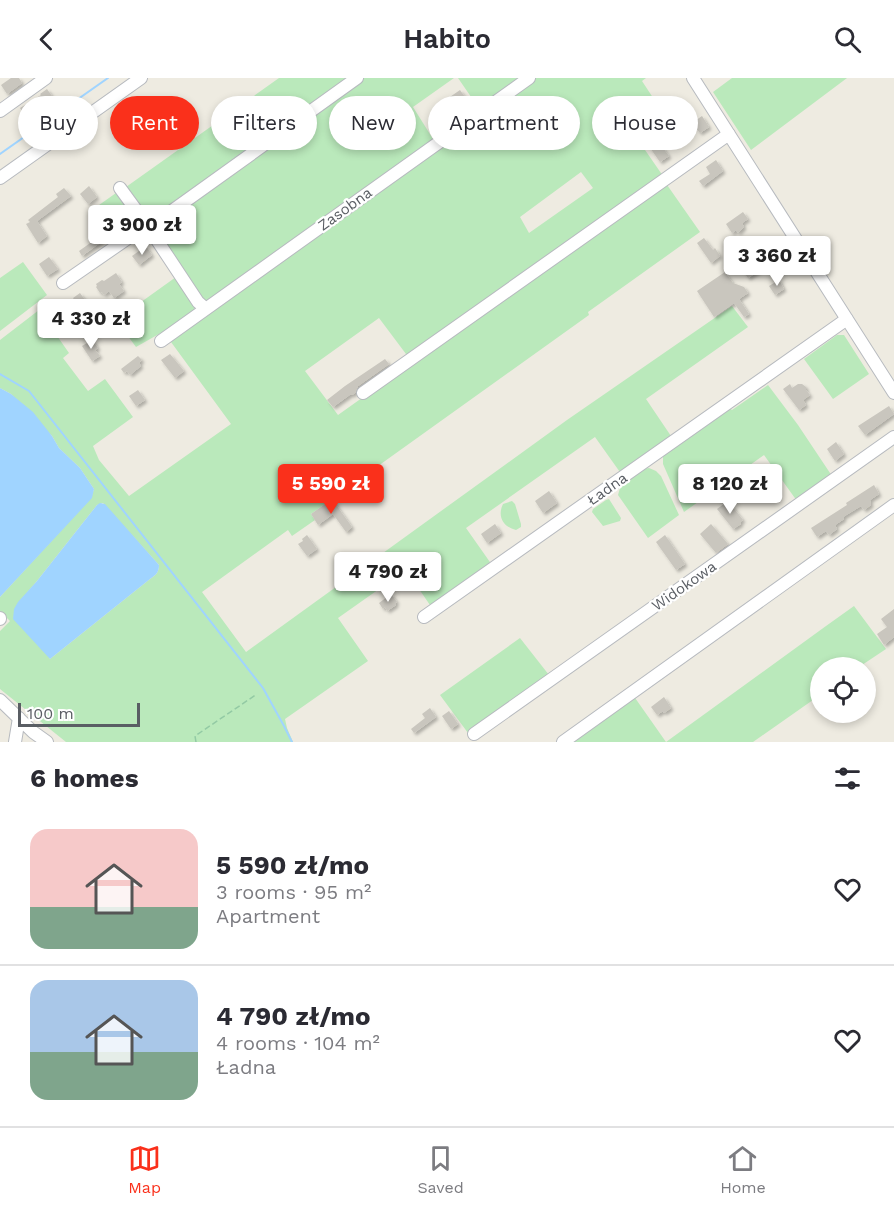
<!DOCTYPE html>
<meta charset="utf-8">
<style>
:root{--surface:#fff;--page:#f2f2f3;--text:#2b2b33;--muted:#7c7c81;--line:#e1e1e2;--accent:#fa301b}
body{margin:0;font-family:"Work Sans",sans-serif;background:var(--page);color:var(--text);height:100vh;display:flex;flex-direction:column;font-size:22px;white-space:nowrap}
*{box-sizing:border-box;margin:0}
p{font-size:20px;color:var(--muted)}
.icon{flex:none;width:33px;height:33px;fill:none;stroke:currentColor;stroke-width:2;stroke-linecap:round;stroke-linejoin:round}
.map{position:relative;height:664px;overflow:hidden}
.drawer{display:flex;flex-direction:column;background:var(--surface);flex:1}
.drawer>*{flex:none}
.top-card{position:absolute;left:18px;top:18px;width:858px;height:54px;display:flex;gap:12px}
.tools{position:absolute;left:810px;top:579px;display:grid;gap:12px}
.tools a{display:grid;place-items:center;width:66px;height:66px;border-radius:50%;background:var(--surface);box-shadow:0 3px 9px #0003;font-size:30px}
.scale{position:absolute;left:18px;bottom:15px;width:122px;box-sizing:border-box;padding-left:6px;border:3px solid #5a5e64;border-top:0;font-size:16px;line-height:21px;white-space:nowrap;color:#5a5e64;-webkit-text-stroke:4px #fff;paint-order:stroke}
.price{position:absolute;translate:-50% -51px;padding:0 14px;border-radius:6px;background:#fff;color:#222;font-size:20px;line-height:39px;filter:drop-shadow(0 2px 3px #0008)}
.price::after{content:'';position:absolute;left:50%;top:36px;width:18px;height:14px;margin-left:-9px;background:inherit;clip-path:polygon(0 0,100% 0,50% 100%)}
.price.on{background:var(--accent);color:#fff}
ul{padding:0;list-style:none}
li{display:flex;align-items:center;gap:18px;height:150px;padding:0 30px}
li+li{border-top:2px solid var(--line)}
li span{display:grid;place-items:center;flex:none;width:168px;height:120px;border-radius:18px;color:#555}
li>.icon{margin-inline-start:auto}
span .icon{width:72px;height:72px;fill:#fffc;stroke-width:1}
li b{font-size:26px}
h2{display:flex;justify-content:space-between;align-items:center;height:72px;padding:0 30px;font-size:26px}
.chip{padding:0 21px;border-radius:27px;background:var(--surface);box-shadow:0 3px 9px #0003;font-size:21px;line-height:54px}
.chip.on{background:var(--accent);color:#fff}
header{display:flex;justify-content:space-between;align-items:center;height:78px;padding:0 30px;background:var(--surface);font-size:27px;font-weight:600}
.menu{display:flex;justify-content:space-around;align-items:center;height:84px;border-top:2px solid var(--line);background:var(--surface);font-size:16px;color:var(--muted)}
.menu a{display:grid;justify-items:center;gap:3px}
.menu .on{color:var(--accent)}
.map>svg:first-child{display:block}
</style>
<header><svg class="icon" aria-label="back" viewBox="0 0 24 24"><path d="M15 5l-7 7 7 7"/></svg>Habito<svg class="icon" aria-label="search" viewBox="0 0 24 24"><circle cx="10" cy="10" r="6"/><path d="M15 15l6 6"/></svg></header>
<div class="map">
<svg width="894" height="664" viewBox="0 0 894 664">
<defs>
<filter id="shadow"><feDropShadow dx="2.5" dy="2.5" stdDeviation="1.5" flood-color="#0004"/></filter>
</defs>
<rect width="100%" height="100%" fill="#eeebe1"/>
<!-- green -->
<path fill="#bae9bb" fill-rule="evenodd" d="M 279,0 L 352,0 L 152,143 L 126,109 Z
M 363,0 L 454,0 L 413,29 L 433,61 L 205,224 L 154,152 L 155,148 Z
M 458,0 L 519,0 L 478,29 Z
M 535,0 L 646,0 L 642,3 L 663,35 L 634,56 L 663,98 L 409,280 L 379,240 L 305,293 L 338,337 L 665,104 L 700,154 L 588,234 L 589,237 L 311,436 L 315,442 L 292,458 L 288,452 L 202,514 L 246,574 L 567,342 L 732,228 L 748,249 L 646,321 L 673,361 L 622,397 L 595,359 L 466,450 L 492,487 L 432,530 L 406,492 L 338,540 L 368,583 L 285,641 L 287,650 L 293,664 L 66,664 L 0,611 L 0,553 L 10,543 L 0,533 L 0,519 L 91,420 L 94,411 L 80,390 L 59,370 L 52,358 L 11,316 L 0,310 L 0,262 L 39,232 L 69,275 L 63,280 L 88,313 L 105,301 L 133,339 L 93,368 L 99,382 L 129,418 L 231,346 L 171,264 L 172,261 ZM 581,94 L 593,110 L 529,155 L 520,139 ZM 103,425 L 159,487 C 159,494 156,497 150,501 L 50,581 L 19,524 L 37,503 L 97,427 Z
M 732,0 L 847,0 L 751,72 L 713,14 Z
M 116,115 L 120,115 L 140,144 L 139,147 L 117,163 L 92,132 Z
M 23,184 L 47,217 L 0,253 L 0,200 Z
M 176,199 L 194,228 L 195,233 L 166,252 L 136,269 L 116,242 Z
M 837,257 L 844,257 L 869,296 L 833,321 L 804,281 Z
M 768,307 L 798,347 L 832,398 L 797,423 L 764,377 L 684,434 L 663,386 L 663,379 L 666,373 L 729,330 L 732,332 Z
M 649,390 L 656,393 L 661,398 L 679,437 L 648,460 L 618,417 L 620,410 L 620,404 L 642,391 Z
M 609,421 L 621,440 L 620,443 L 603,448 L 592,434 L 593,431 L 606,422 Z
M 512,423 L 515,426 L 521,446 L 521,449 L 516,452 C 503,449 497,438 503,426 Z
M 854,528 L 886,571 L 859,589 L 820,590 L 820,617 L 753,664 L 666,664 L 826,548 Z
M 520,560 L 549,597 L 468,655 L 440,617 Z
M 633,617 L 666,664 L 568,664 Z"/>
<!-- water -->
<path fill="#a0d4ff" d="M 0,310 L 11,316 L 33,334 L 52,358 L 59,370 L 80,390 L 94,411 L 92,420 L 0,519 Z
M 100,425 L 105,426 L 159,487 C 159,494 156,497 150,501 L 50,581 L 13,541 L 14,531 L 18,524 L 37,503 L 97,427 Z"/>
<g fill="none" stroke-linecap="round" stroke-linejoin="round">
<!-- stream -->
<path stroke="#a0d4ff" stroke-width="2" d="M 0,76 L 108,0
M 0,296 L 29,313 L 263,610 L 284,648 L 292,664"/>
</g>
<!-- building -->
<path fill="#c9c6be" filter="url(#shadow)" d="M 11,0 L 19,0 L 22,5 L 7,16 L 1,7 Z
M 47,11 L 54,21 L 27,40 L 20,30 L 41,17 L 40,16 Z
M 460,12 L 469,25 L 463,30 L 460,26 L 454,30 L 447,21 Z
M 675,34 L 680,41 L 661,54 L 656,48 Z
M 702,38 L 709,49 L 700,55 L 692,45 Z
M 654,58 L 669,78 L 660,84 L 646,64 Z
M 716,82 L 723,93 L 703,108 L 699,103 L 710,96 L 706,89 Z
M 89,108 L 97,119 L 88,126 L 80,116 Z
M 64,110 L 71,118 L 37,143 L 47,158 L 38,165 L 26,146 L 30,144 L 28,142 L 58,119 L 56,116 Z
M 743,134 L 748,141 L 742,145 L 744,149 L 738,155 L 736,152 L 732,155 L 726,146 Z
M 100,143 L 107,153 L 113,148 L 116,153 L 82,178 L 79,173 L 100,158 L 93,148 Z
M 704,160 L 713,172 L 715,170 L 720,178 L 711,185 L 697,165 Z
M 146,168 L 152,177 L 139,187 L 132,178 Z
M 49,179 L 58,191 L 47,198 L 39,186 Z
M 751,181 L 759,193 L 748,200 L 739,187 Z
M 725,194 L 733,205 L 744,209 L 748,215 L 739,221 L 749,236 L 744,239 L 734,225 L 714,239 L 697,213 Z
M 116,195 L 122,204 L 119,206 L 124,213 L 114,220 L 109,213 L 104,217 L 102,214 L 100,215 L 96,209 L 97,208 L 96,206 L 102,202 L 104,203 Z
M 779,202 L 784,211 L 775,217 L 769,208 Z
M 80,215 L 90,229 L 86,232 L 87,234 L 71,245 L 63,234 L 76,225 L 73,220 Z
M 92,262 L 98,270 L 95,272 L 100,278 L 92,283 L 82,268 Z
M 170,276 L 184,293 L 175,300 L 161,282 Z
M 138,278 L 142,282 L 139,285 L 141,288 L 130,297 L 127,293 L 124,295 L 121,291 Z
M 385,281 L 389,286 L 358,308 L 355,315 L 352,317 L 351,316 L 333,329 L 327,322 L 345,308 Z
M 790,306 L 792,310 L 798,306 L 802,306 L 806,309 L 806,312 L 810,317 L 803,322 L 806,327 L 799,332 L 783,311 Z
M 138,312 L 145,322 L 136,328 L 129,318 Z
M 889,328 L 894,336 L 865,357 L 858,348 Z
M 836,364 L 844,376 L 835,383 L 827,371 Z
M 874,407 L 879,416 L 870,422 L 871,427 L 864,432 L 861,428 L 843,439 L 844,441 L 835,447 L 837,451 L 829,457 L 826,453 L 817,459 L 811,450 L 847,427 L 846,425 Z
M 549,413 L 557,425 L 543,435 L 535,423 Z
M 332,421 L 352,449 L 346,454 L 333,436 L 318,447 L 311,436 Z
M 728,423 L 743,442 L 740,444 L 741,446 L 733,451 L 717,431 Z
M 495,446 L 501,455 L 487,465 L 481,456 Z
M 711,446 L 728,466 L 716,475 L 700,456 Z
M 307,457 L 317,471 L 307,478 L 298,466 L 303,463 L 302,461 Z
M 665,457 L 685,486 L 676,492 L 656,464 Z
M 391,516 L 397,524 L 395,525 L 396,527 L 387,533 L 385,529 L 383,531 L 379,525 Z
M 894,531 L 894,559 L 884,567 L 877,556 L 887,549 L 881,541 Z
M 664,619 L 671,630 L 664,635 L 663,633 L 657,637 L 651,629 Z
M 430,630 L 436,639 L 414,655 L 411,651 L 425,640 L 422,636 Z
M 449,633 L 458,646 L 451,651 L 442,638 Z"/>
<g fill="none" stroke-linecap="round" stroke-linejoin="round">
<!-- minor casing -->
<g stroke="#b7babf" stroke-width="14">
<path id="minor" d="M 693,0 L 894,315
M 0,33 L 46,0
M 0,100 L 141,0
M 120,110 L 147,147 L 198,224 L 206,231
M 63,205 L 147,147 L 162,140 L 357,0
M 161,263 L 529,0
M 363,315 L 729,56
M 424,539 L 847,241
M 0,541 L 0,540
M 0,622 L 33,654 L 47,664
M 474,656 L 894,359
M 15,664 L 19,640
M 563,664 L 894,427"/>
</g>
<!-- path -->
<path stroke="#93caa4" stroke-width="1.5" stroke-dasharray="6 3" stroke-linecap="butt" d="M 196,664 L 195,658 L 257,616"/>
<!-- minor -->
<use href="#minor" stroke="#fff" stroke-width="12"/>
</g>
<g text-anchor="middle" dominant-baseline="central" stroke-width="4.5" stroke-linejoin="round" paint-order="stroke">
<!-- street labels -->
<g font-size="15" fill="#5a5e64" stroke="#fff">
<text transform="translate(345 131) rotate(-36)">Zasobna</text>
<text transform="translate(607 411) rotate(-35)">Ładna</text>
<text transform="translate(684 508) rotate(-35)">Widokowa</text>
</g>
</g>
</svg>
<div class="tools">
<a><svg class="icon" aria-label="locate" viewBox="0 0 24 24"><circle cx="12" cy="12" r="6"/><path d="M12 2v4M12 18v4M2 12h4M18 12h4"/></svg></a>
</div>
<div class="scale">100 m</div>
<b class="price" style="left:142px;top:178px">3 900 zł</b>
<b class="price" style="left:777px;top:209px">3 360 zł</b>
<b class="price" style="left:91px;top:272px">4 330 zł</b>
<b class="price on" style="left:331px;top:437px">5 590 zł</b>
<b class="price" style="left:730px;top:437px">8 120 zł</b>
<b class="price" style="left:388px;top:525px">4 790 zł</b>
<div class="top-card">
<a class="chip">Buy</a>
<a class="chip on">Rent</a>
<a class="chip">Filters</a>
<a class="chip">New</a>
<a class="chip">Apartment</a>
<a class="chip">House</a>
</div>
</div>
<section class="drawer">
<h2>6 homes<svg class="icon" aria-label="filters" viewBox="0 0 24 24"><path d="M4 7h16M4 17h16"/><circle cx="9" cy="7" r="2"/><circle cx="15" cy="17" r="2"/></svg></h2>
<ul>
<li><span style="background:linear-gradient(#f6c9c9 65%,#7fa58c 0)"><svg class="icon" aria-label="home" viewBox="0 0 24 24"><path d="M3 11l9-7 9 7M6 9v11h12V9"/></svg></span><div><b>5 590 zł/mo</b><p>3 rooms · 95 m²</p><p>Apartment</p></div><svg class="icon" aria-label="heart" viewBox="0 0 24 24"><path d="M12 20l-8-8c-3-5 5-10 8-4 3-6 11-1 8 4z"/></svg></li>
<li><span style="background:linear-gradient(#a9c7e8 60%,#7fa58c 0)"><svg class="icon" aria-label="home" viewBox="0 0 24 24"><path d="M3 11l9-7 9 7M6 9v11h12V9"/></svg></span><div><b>4 790 zł/mo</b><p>4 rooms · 104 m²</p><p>Ładna</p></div><svg class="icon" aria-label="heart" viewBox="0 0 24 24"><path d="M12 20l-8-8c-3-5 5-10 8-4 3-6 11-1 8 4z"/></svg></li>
</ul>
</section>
<nav class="menu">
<a class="on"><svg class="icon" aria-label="map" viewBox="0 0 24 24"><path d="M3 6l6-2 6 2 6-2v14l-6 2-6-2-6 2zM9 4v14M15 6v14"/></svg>Map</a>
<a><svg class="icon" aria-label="saved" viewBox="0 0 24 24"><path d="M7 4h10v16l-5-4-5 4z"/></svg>Saved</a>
<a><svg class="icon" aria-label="home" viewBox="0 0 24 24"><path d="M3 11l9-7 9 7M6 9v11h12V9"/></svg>Home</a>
</nav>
